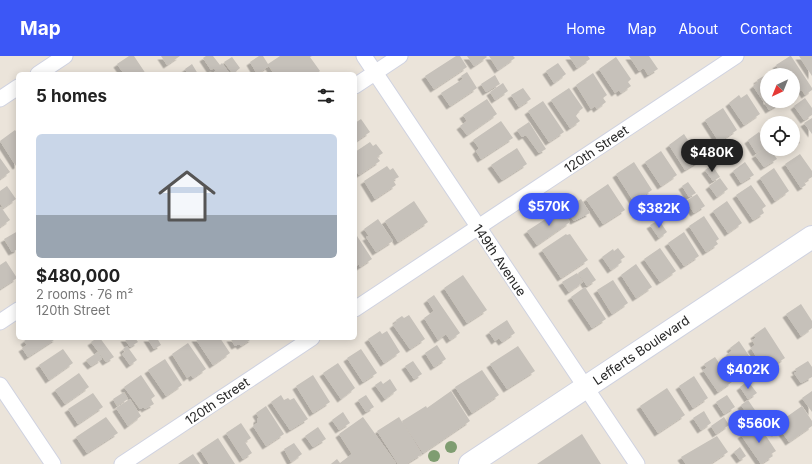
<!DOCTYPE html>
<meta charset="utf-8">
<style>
:root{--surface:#fff;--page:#f2f2f2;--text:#222;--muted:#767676;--accent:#3c57f6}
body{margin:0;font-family:Inter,sans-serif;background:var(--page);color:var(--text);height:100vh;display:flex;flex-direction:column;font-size:15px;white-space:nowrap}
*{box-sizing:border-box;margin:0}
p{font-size:13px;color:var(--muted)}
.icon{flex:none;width:22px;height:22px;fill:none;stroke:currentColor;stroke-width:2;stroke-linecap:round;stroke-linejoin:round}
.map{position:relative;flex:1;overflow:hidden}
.sheet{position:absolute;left:16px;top:16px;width:341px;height:268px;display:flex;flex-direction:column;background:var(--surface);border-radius:6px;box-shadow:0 2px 10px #0003}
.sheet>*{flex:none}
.needle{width:26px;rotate:223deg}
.fabs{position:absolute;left:760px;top:12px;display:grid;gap:8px}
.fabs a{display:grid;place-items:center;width:40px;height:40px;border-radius:50%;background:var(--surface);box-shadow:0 2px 10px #0003;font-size:20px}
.price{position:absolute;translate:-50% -34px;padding:0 9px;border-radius:14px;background:var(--accent);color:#fff;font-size:13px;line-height:26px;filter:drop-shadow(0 1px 2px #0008)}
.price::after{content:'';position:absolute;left:50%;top:24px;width:12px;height:9px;margin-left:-6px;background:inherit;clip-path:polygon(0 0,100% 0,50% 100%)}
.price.current{background:#222;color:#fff}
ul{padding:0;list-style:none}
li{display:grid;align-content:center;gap:8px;height:212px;padding:0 20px}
li span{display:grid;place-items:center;height:124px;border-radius:6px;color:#555}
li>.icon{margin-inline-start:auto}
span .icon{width:72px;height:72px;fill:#fffc;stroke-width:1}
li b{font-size:17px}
h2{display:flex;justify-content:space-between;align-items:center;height:48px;padding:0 20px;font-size:17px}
header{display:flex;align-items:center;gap:24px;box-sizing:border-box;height:56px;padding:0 20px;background:var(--accent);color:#fff}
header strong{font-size:19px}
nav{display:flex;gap:22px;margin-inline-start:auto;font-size:14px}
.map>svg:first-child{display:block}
</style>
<header>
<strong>Map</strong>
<nav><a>Home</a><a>Map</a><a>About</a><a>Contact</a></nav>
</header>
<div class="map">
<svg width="812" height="408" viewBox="0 0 812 408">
<defs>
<filter id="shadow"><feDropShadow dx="-3.5" dy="3.5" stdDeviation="0" flood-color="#0004"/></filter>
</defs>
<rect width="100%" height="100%" fill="#ebe4da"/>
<!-- building -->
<path fill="#c6c1ba" filter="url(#shadow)" d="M 129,0 L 134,0 L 146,18 L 124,18 L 117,8 Z
M 161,0 L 180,0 L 167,9 Z
M 206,0 L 213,0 L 220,9 L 222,7 L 230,18 L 216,18 L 214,16 L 216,15 L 214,12 L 211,14 L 203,2 Z
M 259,0 L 263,0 L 268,8 L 280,0 L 312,0 L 310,1 L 320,15 L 316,18 L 274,18 L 269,10 L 257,18 L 250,6 Z
M 456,0 L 460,0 L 467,11 L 434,33 L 425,20 Z
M 467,0 L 486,0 L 487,1 L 474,10 Z
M 489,0 L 513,0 L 515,2 L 498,14 Z
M 569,0 L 588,0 L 590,3 L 577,12 Z
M 629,0 L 649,0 L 658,13 L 648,19 L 644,12 L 639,15 Z
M 790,0 L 791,0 L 812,32 L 812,34 L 805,39 L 802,34 L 796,37 L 793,32 L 793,19 L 788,19 L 787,18 L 785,19 L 783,16 L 781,17 L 776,9 Z
M 799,0 L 812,0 L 812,20 Z
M 232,1 L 240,12 L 233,18 L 224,6 Z
M 616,1 L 631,23 L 628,26 L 631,30 L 621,37 L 619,34 L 615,37 L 599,13 Z
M 558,7 L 566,18 L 554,27 L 546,15 Z
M 192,8 L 198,18 L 188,18 L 185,13 Z
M 467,16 L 477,32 L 450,50 L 441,37 L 463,23 L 461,20 Z
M 593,17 L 607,39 L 603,42 L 606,46 L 597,53 L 595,50 L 591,53 L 576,29 Z
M 767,18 L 767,45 L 784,45 L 769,54 L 753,30 L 758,26 L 757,24 Z
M 495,19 L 500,28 L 486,36 L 481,28 Z
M 503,27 L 508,35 L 495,44 L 490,36 Z
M 523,32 L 531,43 L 519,51 L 511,39 Z
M 569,32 L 583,52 L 578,56 L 578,57 L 576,60 L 580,65 L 570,72 L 551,44 Z
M 747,38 L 760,58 L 744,69 L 729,47 L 739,39 L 741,42 Z
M 805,42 L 812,52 L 812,59 L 804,64 L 794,50 Z
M 487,43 L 497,58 L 467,79 L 460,70 L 467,65 L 463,59 Z
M 543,45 L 564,76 L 549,86 L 528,55 Z
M 723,52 L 737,74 L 719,86 L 705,64 Z
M 785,61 L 789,67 L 775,67 Z
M 812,62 L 812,78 L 804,67 Z
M 361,63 L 370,76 L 355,86 L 355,67 Z
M 501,65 L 513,82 L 481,103 L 476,95 L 479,92 L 473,84 Z
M 529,66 L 546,93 L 539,97 L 526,79 L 522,81 L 517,74 Z
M 15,74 L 18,78 L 18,109 L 16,110 L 0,85 Z
M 759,76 L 767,88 L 767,91 L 756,97 L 748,84 Z
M 793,76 L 800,87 L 793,91 Z
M 684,78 L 701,104 L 685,114 L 669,89 Z
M 370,86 L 373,90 L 376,88 L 383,97 L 377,101 L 380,105 L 359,119 L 355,113 L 355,96 Z
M 767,91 L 767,93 L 770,93 L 777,103 L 764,111 L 755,99 Z
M 517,92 L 527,108 L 502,124 L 491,109 Z
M 661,95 L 677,119 L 661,130 L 645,106 Z
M 800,98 L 812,115 L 812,121 L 804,126 L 806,129 L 801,132 L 785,108 Z
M 0,102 L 10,116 L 0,123 Z
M 634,106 L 652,134 L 634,146 L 616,118 Z
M 745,106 L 754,119 L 741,127 L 733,115 Z
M 712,109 L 720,121 L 713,125 L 705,114 Z
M 387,110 L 390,114 L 393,112 L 399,121 L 393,124 L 396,129 L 375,143 L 364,125 Z
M 774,112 L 789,135 L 775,145 L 760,122 Z
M 720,122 L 728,133 L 717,141 L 709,130 Z
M 688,126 L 696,137 L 689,141 L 682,130 Z
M 608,128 L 625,154 L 603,168 L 586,143 Z
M 751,129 L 766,150 L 762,153 L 764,157 L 753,164 L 736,139 Z
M 7,130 L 16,143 L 3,152 L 0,147 L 0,135 Z
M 697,138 L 705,150 L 694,157 L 686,145 Z
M 663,140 L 671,153 L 664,159 L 655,146 Z
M 581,143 L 590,157 L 574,165 L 568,157 L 571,155 L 568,151 Z
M 414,145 L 428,166 L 398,186 L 385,165 Z
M 727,145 L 742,167 L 728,177 L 713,155 Z
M 1,151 L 10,164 L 0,171 L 0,152 Z
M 561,153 L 570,166 L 537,189 L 527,175 Z
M 704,160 L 719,183 L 716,185 L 718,188 L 706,196 L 689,170 Z
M 378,163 L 393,185 L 376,196 L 366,181 L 369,180 L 364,173 Z
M 659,164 L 667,176 L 659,182 L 650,169 Z
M 18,175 L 18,193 L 12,196 L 4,183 Z
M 684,176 L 699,200 L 684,210 L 668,187 Z
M 566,178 L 567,179 L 570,178 L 588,204 L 561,222 L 542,194 Z
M 357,180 L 372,203 L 360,211 L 359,208 L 355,211 L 355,181 Z
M 618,192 L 625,201 L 620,204 L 622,206 L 611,214 L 602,201 L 613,193 L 614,195 Z
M 660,192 L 676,215 L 660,226 L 644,203 Z
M 6,205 L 17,222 L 0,233 L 0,209 Z
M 636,208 L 652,231 L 636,242 L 621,219 Z
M 587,211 L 596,224 L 587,230 L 578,217 Z
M 577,217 L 583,226 L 569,236 L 562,226 Z
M 463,219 L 487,254 L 467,267 L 444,232 Z
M 613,224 L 628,247 L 612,258 L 597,234 Z
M 585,231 L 606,263 L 592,272 L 571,241 Z
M 434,239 L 460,277 L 450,284 L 446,278 L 438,284 L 424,262 L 434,255 L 427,244 Z
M 801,248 L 812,265 L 812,272 L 801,280 L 786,258 Z
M 409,259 L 425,283 L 410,293 L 393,269 L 397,266 L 396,264 L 402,260 L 404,262 Z
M 507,264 L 515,277 L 502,286 L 499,282 L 495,285 L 489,276 Z
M 765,271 L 785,302 L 765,315 L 751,292 L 755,289 L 752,284 L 756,282 L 754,279 Z
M 380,275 L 382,278 L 387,275 L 400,296 L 384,307 L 368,283 Z
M 28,282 L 57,282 L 28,301 L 22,292 L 27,289 L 24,285 Z
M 97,282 L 100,282 L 114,301 L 106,306 L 91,286 Z
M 124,282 L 135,282 L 138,286 L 130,291 Z
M 147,282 L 157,282 L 161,289 L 154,293 Z
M 195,282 L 220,282 L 230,297 L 213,309 Z
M 230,282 L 253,282 L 241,290 L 239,288 L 235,290 Z
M 739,285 L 756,310 L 741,320 L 726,299 L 732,295 L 730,292 Z
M 188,287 L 206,313 L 193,322 L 191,319 L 187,322 L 172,298 Z
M 437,289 L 446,303 L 434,311 L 425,297 Z
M 127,290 L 137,304 L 130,309 L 122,298 L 125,296 L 123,293 Z
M 518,290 L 535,315 L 507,333 L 490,308 Z
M 63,293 L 73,307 L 49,324 L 39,309 Z
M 361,293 L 377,317 L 363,326 L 347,302 Z
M 98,296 L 102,303 L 91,310 L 86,304 Z
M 715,301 L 732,326 L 718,336 L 703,314 L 707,312 L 704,308 Z
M 165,303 L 182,329 L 166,340 L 148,314 Z
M 413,305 L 422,318 L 414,323 L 405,310 Z
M 808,305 L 812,311 L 812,321 L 801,327 L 794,317 L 797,316 L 795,313 Z
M 338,307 L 355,332 L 341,343 L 323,317 Z
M 482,314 L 499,339 L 472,357 L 455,331 Z
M 79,317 L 89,331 L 65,348 L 55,334 Z
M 141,319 L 155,340 L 151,343 L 154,348 L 145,353 L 144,351 L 140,353 L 124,331 Z
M 313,319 L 330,346 L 313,357 L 296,330 Z
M 694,320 L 708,342 L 693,352 L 679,330 Z
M 390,323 L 397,334 L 385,343 L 375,329 L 381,325 L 383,328 Z
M 748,325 L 757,337 L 748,343 L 740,331 Z
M 667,332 L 685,359 L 658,377 L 640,350 Z
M 451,335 L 470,365 L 423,397 L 402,365 L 426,350 L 427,352 Z
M 812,335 L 812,356 L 802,342 Z
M 124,336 L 128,343 L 117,350 L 113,343 Z
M 93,337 L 103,351 L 78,368 L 68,353 Z
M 281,339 L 284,344 L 288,342 L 290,344 L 294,342 L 308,363 L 290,374 L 271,346 Z
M 366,339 L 374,351 L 366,356 L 358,344 Z
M 727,339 L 735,351 L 724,358 L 716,346 Z
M 130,343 L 141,360 L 128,370 L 116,352 Z
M 748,344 L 757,357 L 750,362 L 741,349 Z
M 266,350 L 284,378 L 266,390 L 253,370 L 257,367 L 257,363 L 259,362 L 256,357 Z
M 802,350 L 812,365 L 812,370 L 789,386 L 780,373 L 775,377 L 766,364 L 773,359 L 778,367 Z
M 704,355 L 711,367 L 701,374 L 693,362 Z
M 343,356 L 350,367 L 339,374 L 332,364 Z
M 106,361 L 118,377 L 87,397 L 76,381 Z
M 363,361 L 396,407 L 394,408 L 331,408 L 337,403 L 340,407 L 352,398 L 339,378 Z
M 399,361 L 422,398 L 406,408 L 398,408 L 377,375 Z
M 724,361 L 729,369 L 716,378 L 711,370 Z
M 241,367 L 251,382 L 245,386 L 252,397 L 243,403 L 226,377 Z
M 758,368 L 776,395 L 771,398 L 773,400 L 761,408 L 741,379 Z
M 318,371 L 326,383 L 313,391 L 305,380 Z
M 582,378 L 601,408 L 537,408 Z
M 717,380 L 728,396 L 710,408 L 686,408 L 681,401 Z
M 218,382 L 235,408 L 209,408 L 200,394 Z
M 294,387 L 302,398 L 291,406 L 284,393 Z
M 740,391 L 746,400 L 740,404 L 734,396 Z
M 193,398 L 200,408 L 178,408 Z"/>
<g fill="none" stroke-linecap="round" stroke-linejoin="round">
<!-- minor casing -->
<g stroke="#cfd2e1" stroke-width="17">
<path id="minor" d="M 364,0 L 637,408
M 38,18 L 65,0
M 355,30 L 400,0
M 0,43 L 18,31
M 355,253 L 736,0
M 0,266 L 18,254
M 0,329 L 53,408
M 122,408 L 312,282"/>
</g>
<!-- secondary casing -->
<g stroke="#cfd2e1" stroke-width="24">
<path id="secondary" d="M 470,408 L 812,181"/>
</g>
<!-- minor -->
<use href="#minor" stroke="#fff" stroke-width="15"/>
<!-- secondary -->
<use href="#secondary" stroke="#fff" stroke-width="22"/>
</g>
<!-- trees -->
<g fill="#7f9d71">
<circle cx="451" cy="391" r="6"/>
<circle cx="434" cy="400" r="6"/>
</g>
<g text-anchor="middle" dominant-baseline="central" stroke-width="4" stroke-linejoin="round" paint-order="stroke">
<!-- street labels -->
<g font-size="13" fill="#282828" stroke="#fff">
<text transform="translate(596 93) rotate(-34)">120th Street</text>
<text transform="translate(500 204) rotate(56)">149th Avenue</text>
<text transform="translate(641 294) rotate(-34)">Lefferts Boulevard</text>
<text transform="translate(217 345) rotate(-34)">120th Street</text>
</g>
</g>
</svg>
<div class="fabs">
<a><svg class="needle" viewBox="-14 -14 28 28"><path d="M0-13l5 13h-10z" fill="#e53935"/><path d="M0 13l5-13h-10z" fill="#767676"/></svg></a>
<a><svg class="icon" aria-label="locate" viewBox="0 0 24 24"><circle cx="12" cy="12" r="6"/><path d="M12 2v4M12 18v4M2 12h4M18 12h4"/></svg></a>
</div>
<b class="price current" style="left:712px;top:117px">$480K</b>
<b class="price" style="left:549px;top:171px">$570K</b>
<b class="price" style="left:659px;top:173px">$382K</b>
<b class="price" style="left:748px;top:334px">$402K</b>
<b class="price" style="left:759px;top:388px">$560K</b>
<section class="sheet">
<h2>5 homes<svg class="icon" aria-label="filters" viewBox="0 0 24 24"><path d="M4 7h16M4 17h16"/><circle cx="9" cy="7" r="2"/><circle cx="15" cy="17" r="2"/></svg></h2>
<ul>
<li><span style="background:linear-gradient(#c9d6e8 65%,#9aa5b1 0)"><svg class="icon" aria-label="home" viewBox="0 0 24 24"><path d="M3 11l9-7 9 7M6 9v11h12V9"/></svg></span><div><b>$480,000</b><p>2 rooms · 76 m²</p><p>120th Street</p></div></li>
</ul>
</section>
</div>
